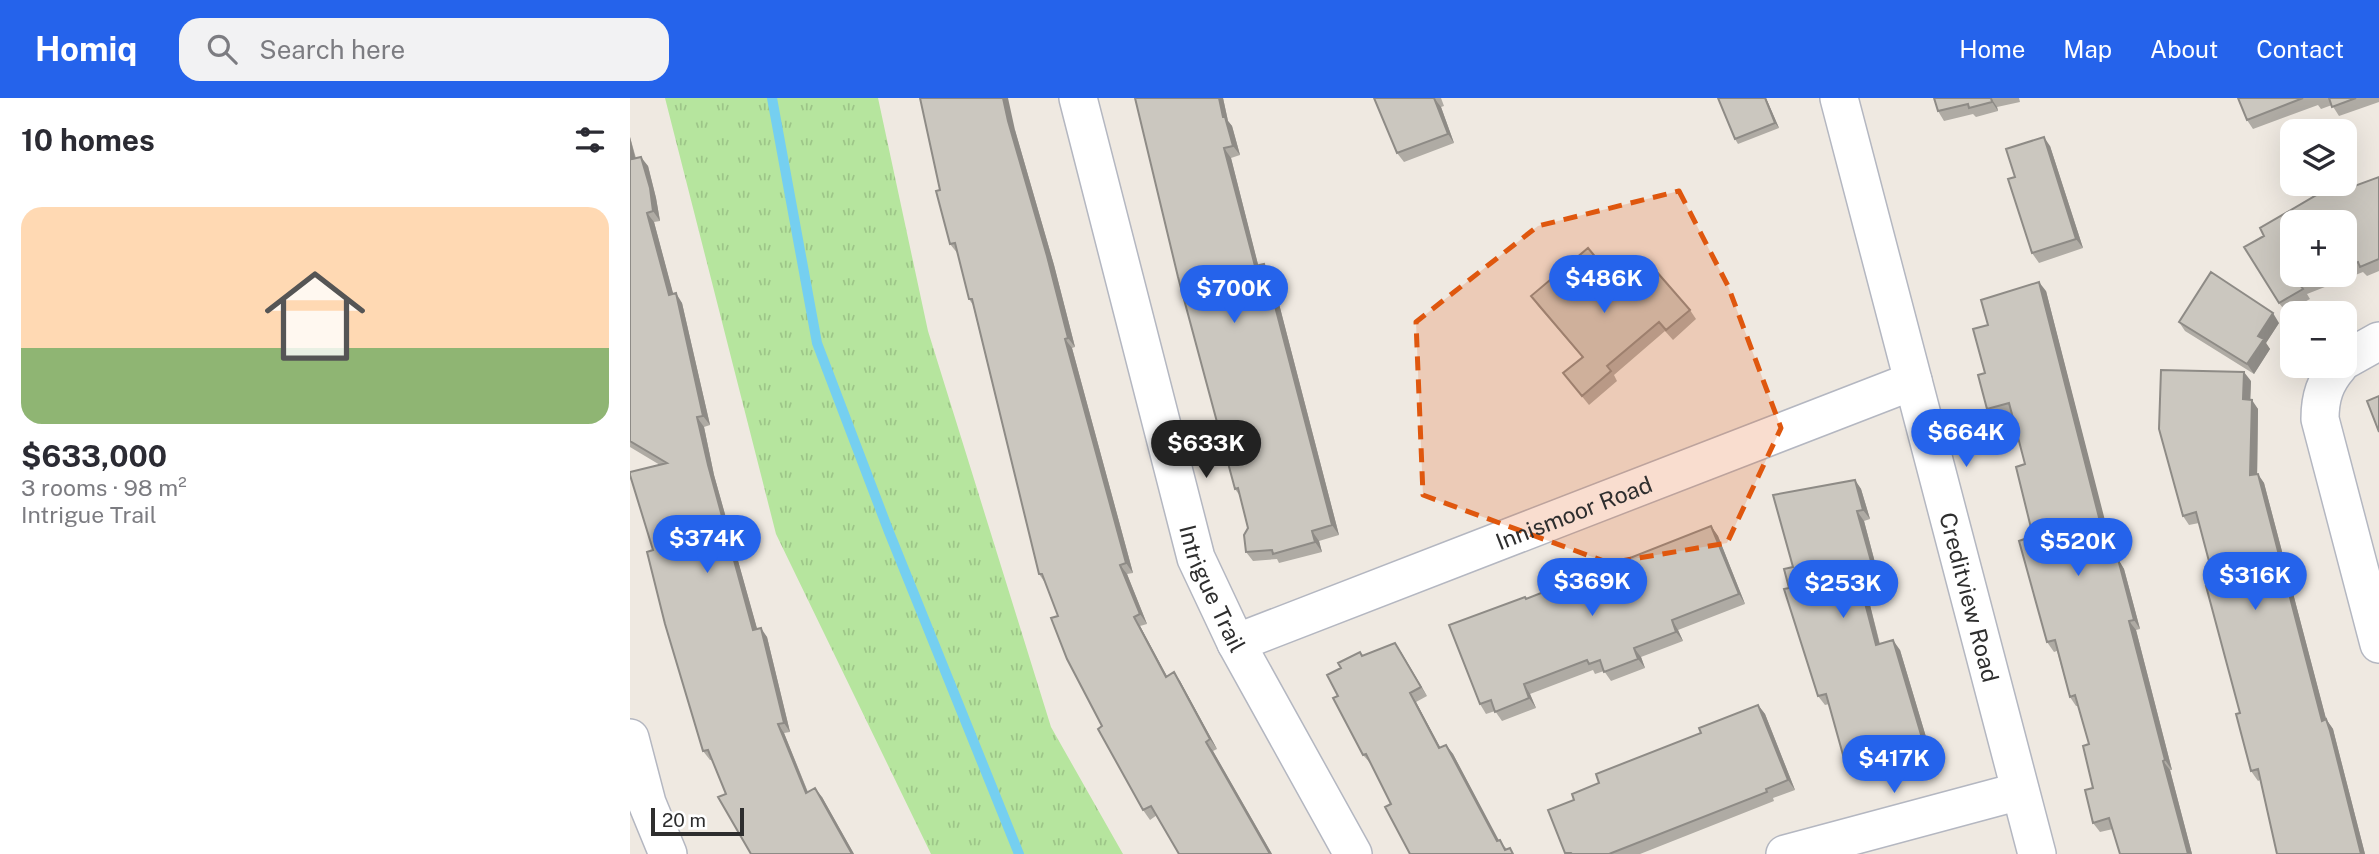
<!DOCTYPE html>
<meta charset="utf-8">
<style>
:root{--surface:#fff;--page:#f2f2f3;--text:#2b2b33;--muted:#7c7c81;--accent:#2563eb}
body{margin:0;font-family:"Public Sans",sans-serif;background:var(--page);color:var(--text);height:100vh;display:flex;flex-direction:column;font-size:26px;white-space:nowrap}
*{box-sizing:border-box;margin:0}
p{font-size:23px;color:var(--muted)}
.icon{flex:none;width:38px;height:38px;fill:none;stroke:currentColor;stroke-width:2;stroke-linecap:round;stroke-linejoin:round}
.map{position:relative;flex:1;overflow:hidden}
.side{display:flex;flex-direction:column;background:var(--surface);width:630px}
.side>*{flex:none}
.buttons{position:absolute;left:1650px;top:21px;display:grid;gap:14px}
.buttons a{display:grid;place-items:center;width:77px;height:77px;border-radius:14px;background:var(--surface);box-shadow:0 7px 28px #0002;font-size:35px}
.scale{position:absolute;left:21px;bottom:18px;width:93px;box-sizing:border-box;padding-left:7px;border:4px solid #2e2e2e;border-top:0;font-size:19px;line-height:24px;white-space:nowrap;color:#2e2e2e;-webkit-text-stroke:5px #fff;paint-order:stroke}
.price{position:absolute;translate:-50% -60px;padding:0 16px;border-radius:24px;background:var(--accent);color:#fff;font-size:23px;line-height:46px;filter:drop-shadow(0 2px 4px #0008)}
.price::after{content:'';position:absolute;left:50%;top:42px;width:21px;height:16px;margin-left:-10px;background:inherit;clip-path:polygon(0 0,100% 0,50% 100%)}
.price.current{background:#222;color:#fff}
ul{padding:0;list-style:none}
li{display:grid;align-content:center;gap:14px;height:371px;padding:0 21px}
li span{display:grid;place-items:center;height:217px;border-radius:21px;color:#555}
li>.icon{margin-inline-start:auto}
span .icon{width:126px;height:126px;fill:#fffc;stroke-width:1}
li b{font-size:30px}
h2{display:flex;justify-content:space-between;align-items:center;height:84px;padding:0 21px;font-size:30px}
header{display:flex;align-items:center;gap:42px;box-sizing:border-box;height:98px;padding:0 35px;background:var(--accent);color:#fff}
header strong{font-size:33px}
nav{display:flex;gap:38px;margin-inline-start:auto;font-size:24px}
.search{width:490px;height:63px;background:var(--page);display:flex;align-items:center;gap:18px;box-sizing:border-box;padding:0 24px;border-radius:21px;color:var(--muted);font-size:26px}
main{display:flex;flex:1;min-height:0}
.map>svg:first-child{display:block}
</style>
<header>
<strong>Homiq</strong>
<div class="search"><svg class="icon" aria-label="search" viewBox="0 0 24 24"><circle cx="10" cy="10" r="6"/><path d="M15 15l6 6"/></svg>Search here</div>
<nav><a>Home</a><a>Map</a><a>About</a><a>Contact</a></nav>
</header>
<main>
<section class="side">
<h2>10 homes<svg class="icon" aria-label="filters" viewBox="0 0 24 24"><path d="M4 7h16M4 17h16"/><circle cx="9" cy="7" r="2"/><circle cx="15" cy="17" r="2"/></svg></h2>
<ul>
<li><span style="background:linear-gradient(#ffd9b3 65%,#8fb573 0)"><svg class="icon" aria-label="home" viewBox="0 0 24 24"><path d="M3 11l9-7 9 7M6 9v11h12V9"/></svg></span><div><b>$633,000</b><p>3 rooms · 98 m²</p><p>Intrigue Trail</p></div></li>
</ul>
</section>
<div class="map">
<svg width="1749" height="756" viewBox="0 0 1749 756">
<defs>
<pattern id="park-tufts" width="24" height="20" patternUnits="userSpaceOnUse" patternTransform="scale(1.75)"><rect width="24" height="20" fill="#b6e59e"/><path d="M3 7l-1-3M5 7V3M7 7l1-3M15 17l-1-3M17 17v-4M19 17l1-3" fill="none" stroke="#9dc588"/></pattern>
</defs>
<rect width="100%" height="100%" fill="#efe9e1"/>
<!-- park -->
<path fill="url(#park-tufts)" d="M 35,0 L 248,0 L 298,233 L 421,629 L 493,756 L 301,756 L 146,436 Z"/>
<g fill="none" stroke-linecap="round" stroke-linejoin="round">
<!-- stream -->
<path stroke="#75cff0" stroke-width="10" d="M 142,0 L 187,245 L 259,434 L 389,756"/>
<!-- minor casing -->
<g stroke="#b4b7c1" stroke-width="40">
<g id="minor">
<path id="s1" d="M 448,0 L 566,460 L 606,545 L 723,756"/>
<path id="s2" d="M 1209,0 L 1407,756"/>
<path d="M 1715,262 L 1749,243"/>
<path d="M 1709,268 C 1695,284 1690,299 1690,321 L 1749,546"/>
<path id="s3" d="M 606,545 L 1283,283"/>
<path d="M 0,640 L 17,705 L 38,756"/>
<path d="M 1155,756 L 1390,693"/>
</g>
</g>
<!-- minor -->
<use href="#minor" stroke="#fff" stroke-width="37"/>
</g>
<!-- wall -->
<path fill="#afaba4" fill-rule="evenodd" d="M 505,0 L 593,0 L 598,23 L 602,28 L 610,57 L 601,60 L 628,167 L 641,175 L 709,437 L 689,443 L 692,454 L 649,465 L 647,461 L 623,463 L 616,454 L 618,430 L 610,398 L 605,391 Z
M 744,0 L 811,0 L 814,8 L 811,9 L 824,45 L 774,64 L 767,55 Z
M 1136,0 L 1149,30 L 1108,46 L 1105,41 Z
M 1304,0 L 1389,0 L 1390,4 L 1367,9 L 1368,13 L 1346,19 L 1343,16 L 1314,23 L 1308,13 Z
M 1608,0 L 1749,0 L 1749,4 L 1709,18 L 1702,7 L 1691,11 L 1688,7 L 1623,31 L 1617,22 Z
M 385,32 L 424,167 L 445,249 L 442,250 L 503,475 L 497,476 L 517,526 L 510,528 L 537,578 L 550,583 L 587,651 L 583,653 L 642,756 L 549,756 L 527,717 L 520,722 L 513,712 L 472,628 L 416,486 L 409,476 L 343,207 L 339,201 L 328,156 L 320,146 L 310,92 Z
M 0,39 L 6,60 L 18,68 L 26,100 L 30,123 L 24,124 L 43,196 L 52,205 L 80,327 L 74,329 L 84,377 L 127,531 L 137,539 L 160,634 L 154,635 L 178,694 L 192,699 L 224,756 L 121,756 L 82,662 L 80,662 L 73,653 L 23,452 L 30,367 L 0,349 Z
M 1420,48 L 1453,150 L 1409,165 L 1402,155 L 1385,79 Z
M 1749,79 L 1749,173 L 1737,178 L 1733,174 L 1677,196 L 1680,201 L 1656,214 L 1649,205 L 1634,138 L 1709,88 L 1712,93 ZM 1715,124 L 1715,177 L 1662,177 Z
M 1416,193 L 1481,449 L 1485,462 L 1488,461 L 1494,471 L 1510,531 L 1506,532 L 1542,672 L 1540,672 L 1562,756 L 1490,756 L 1483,731 L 1470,734 L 1463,725 L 1463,690 L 1459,646 L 1448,608 L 1446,608 L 1440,599 L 1427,553 L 1424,554 L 1417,544 L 1403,438 L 1395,366 L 1382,315 L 1364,320 L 1357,311 L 1355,275 L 1358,227 Z
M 997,197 L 1060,212 L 1066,221 L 1043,242 L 1035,233 L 984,277 L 987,283 L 959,307 L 933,275 L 952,259 L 908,208 L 901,198 Z
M 1549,224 L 1649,225 L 1636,245 L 1640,251 L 1624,276 L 1555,233 Z
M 1621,283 L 1620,302 L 1628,311 L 1627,376 L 1634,385 L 1696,621 L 1703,631 L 1706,643 L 1735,756 L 1647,756 L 1630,682 L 1628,683 L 1621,673 L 1585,486 L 1569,425 L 1559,427 L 1553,418 Z
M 1225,382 L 1231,391 L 1240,421 L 1234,423 L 1252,491 L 1237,495 L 1250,546 L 1270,552 L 1299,649 L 1221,674 L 1215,664 L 1199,606 L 1195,607 L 1188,598 L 1159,490 L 1163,469 Z
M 1081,428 L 1088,438 L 1115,506 L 1048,532 L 1053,543 L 1011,559 L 1015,570 L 981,583 L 974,573 L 965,576 L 963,572 L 900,596 L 906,610 L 872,623 L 865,613 L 856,616 L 850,606 L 896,501 Z
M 771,554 L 797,598 L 786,604 L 810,650 L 816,647 L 823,656 L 868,742 L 877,751 L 884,756 L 761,706 L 741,666 L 733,657 L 733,558 Z
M 1128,607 L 1135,616 L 1165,692 L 1143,700 L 1144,703 L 1010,756 L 936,756 L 918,712 L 944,702 L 969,685 Z"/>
<!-- shaded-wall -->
<path fill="#8e8b86" d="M 373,0 L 378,0 L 385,32 L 424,167 L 445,249 L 438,240 L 378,23 Z
M 589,0 L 593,0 L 598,23 L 602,28 L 610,57 L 603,48 L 593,19 Z
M 804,0 L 811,9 L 824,45 L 818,36 Z
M 1135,0 L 1136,0 L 1149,30 L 1145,25 Z
M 1361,0 L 1367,9 L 1368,13 L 1362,4 Z
M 0,39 L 8,71 L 2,61 L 0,55 Z
M 1414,39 L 1420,48 L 1453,150 L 1446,141 Z
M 594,50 L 601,60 L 631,178 L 625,168 Z
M 11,59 L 18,68 L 26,100 L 30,123 L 23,113 Z
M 17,115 L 24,124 L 46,206 L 39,197 Z
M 634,166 L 641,175 L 709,437 L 702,427 Z
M 1409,184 L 1416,193 L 1488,473 L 1481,463 L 1474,439 Z
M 46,195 L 52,205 L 80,327 L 73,318 Z
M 1643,215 L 1649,225 L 1636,245 L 1640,251 L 1624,276 L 1617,266 L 1628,238 Z
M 435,241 L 442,250 L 503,475 L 496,465 Z
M 1614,274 L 1621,283 L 1620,311 L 1613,301 Z
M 1622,302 L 1628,311 L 1627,386 L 1620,377 Z
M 67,319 L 74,329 L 84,377 L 130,541 L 123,532 L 78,367 Z
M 1628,376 L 1634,385 L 1699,632 L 1692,623 Z
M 1225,382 L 1231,391 L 1240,421 L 1233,412 Z
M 1227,413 L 1234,423 L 1252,491 L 1246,481 Z
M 1081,428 L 1088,438 L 1115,506 L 1109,496 Z
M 682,433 L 689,443 L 692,454 L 685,444 Z
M 1488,461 L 1494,471 L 1510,531 L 1504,522 Z
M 490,467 L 497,476 L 517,526 L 510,516 Z
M 1230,486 L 1237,495 L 1252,556 L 1246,547 Z
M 504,519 L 510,528 L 542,588 L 536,579 Z
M 1042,522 L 1048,532 L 1053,543 L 1046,534 Z
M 1499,523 L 1506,532 L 1542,672 L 1535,662 Z
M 131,530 L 137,539 L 160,634 L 154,625 Z
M 1263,542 L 1270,552 L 1299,649 L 1292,640 Z
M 765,545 L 771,554 L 797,598 L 791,589 Z
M 1004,550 L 1011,559 L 1015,570 L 1008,561 Z
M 544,574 L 550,583 L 587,651 L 580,641 Z
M 894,586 L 900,596 L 906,610 L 899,600 Z
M 780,595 L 786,604 L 816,660 L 809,650 Z
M 1128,607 L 1135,616 L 1165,692 L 1158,682 Z
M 1696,621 L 1703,631 L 1706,643 L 1735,756 L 1731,756 Z
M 148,626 L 154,635 L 182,705 L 176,695 Z
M 576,644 L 583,653 L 642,756 L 640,756 Z
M 816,647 L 823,656 L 874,752 L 867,743 Z
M 1533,663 L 1540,672 L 1562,756 L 1558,756 Z
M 185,690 L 192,699 L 224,756 L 222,756 Z"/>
<!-- building -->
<path fill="#cbc7bf" stroke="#8e8b86" stroke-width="2" d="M 290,0 L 373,0 L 378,23 L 417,158 L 438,240 L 435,241 L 496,465 L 490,467 L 510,516 L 504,519 L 536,579 L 544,574 L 580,641 L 576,644 L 640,756 L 549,756 L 521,708 L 513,712 L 468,631 L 472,628 L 437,561 L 421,520 L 428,518 L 412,476 L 409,476 L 342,201 L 339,201 L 325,145 L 320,146 L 306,93 L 310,92 Z
M 505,0 L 589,0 L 593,19 L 595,19 L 603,48 L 594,50 L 625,168 L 634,166 L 702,427 L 682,433 L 685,444 L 643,456 L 642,452 L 616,454 L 614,437 L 618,430 L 608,390 L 605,391 L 548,179 Z
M 744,0 L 804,0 L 818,36 L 767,55 Z
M 1088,0 L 1135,0 L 1145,25 L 1105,41 Z
M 1304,0 L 1361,0 L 1362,4 L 1339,10 L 1338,6 L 1308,13 Z
M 1608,0 L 1673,0 L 1617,22 Z
M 1699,0 L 1726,0 L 1702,9 Z
M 1414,39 L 1446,141 L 1402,155 L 1378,81 L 1385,79 L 1376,51 Z
M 0,55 L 2,61 L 11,59 L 20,90 L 23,113 L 17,115 L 39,197 L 46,195 L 73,318 L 67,319 L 78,367 L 123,532 L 131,530 L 154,625 L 148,626 L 176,695 L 185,690 L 222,756 L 121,756 L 88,699 L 96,696 L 78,652 L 73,653 L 35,526 L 17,454 L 23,452 L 0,377 L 0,374 L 37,365 L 0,343 Z
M 1749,79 L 1749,161 L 1730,169 L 1728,164 L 1715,169 L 1715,124 L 1662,124 L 1662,177 L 1696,177 L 1670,187 L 1673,191 L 1649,205 L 1614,149 L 1634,138 L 1630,130 L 1690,95 L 1709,88 L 1711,93 Z
M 958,150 L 997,197 L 1026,173 L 1060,212 L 1036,232 L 1029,224 L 977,268 L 981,273 L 952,298 L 933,275 L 953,259 L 901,198 Z
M 1581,174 L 1643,215 L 1628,238 L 1634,241 L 1617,266 L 1549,224 Z
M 1409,184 L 1474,439 L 1481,463 L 1488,461 L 1504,522 L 1499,523 L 1535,662 L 1533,663 L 1558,756 L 1490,756 L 1479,720 L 1463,725 L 1455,692 L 1463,690 L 1453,648 L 1459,646 L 1445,597 L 1440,599 L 1425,542 L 1417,544 L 1389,443 L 1403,438 L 1386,369 L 1395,366 L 1379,305 L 1357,311 L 1348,277 L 1355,275 L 1343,231 L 1358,227 L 1351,202 Z
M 1531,272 L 1614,274 L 1613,301 L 1622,302 L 1620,377 L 1628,376 L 1692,623 L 1696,621 L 1700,633 L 1731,756 L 1647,756 L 1628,671 L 1621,673 L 1606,616 L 1610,615 L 1576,488 L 1585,486 L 1566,414 L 1553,418 L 1529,331 Z
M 1749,298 L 1749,334 L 1737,303 Z
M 1225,382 L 1233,412 L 1227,413 L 1246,481 L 1230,486 L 1246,547 L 1263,542 L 1292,640 L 1215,664 L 1196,596 L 1188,598 L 1154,491 L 1159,490 L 1154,471 L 1163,469 L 1143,397 Z
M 1081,428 L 1109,496 L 1042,522 L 1046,534 L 1004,550 L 1008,561 L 974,574 L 970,562 L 959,566 L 957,562 L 894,586 L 899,600 L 865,614 L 861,602 L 850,606 L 819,527 L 895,499 L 896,501 Z
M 765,545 L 791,589 L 780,595 L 809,650 L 816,647 L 867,743 L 870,742 L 875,752 L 880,750 L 883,756 L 780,756 L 755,709 L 761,706 L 736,656 L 733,657 L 703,600 L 708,598 L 697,577 L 711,570 L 708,565 L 730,554 L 732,558 Z
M 1128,607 L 1158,682 L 1136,691 L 1137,694 L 979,756 L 942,756 L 941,755 L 935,755 L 918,712 L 944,702 L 942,696 L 969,685 L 966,676 L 1071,635 L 1069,630 Z"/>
<!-- marked area -->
<path fill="#df570e" fill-opacity="0.2" stroke="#df570e" stroke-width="5" stroke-dasharray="14 9" stroke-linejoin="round" d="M 1049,93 L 1098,188 L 1151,330 L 1097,445 L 979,465 L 793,397 L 786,224 L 908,128 Z"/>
<g text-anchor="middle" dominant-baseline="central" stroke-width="5" stroke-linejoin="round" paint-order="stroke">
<!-- street labels -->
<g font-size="23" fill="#2e2e2e" stroke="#fff">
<text stroke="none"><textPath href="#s3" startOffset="362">Innismoor Road</textPath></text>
<text stroke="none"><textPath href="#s1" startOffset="509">Intrigue Trail</textPath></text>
<text stroke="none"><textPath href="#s2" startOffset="516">Creditview Road</textPath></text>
</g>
</g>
</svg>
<div class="buttons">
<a><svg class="icon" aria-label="layers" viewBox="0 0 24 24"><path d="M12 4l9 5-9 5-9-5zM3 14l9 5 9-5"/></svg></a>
<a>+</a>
<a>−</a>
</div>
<div class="scale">20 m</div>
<b class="price" style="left:974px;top:217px">$486K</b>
<b class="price" style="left:604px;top:227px">$700K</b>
<b class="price" style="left:1336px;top:371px">$664K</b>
<b class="price current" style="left:576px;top:382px">$633K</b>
<b class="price" style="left:77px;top:477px">$374K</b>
<b class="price" style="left:1448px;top:480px">$520K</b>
<b class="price" style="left:1625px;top:514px">$316K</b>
<b class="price" style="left:962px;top:520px">$369K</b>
<b class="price" style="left:1213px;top:522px">$253K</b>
<b class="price" style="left:1264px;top:697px">$417K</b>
</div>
</main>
